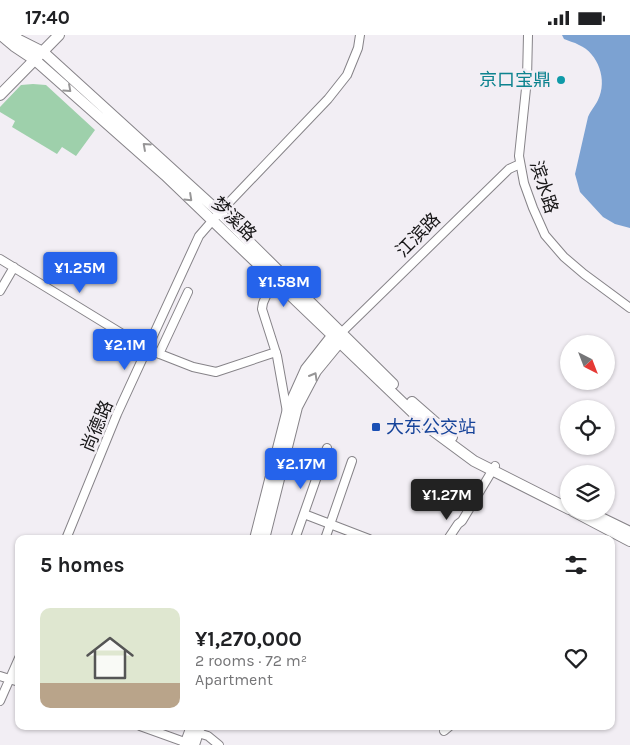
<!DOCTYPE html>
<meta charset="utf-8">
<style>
:root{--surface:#fff;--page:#f2f2f2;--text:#202124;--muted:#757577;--accent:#2563eb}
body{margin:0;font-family:Karla,"Noto Sans SC",sans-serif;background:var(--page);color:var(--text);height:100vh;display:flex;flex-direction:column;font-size:19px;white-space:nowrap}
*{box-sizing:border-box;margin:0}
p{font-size:16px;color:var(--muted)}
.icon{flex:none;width:28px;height:28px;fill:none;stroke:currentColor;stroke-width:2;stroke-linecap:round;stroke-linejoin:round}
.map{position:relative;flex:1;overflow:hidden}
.sheet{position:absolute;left:15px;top:500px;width:600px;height:195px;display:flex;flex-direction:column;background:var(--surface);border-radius:10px;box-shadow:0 1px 4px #0004}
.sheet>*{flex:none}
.needle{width:32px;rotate:138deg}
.fabs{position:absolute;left:560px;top:300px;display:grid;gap:10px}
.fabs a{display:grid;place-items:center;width:55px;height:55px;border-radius:50%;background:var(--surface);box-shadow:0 1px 4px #0004;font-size:25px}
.price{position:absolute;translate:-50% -42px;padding:0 11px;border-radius:5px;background:var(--accent);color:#fff;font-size:16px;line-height:32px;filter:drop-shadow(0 1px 2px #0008)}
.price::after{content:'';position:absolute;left:50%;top:30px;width:15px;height:11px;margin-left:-8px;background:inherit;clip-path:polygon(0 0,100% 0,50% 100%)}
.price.current{background:#222;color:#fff}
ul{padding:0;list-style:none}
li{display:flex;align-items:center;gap:15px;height:125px;padding:0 25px}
li span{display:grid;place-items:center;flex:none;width:140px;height:100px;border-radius:10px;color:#555}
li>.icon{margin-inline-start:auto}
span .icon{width:60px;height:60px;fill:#fffc;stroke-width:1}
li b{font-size:21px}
h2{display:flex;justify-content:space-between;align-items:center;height:60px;padding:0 25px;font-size:21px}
.status{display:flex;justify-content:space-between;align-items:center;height:35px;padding:0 25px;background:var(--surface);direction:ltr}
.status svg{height:14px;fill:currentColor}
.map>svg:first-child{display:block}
</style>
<div class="status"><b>17:40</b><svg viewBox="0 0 49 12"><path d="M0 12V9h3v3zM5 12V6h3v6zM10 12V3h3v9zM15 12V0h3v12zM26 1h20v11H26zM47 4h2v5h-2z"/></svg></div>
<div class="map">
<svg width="630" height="710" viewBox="0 0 630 710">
<rect width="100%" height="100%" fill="#f2eef4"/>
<!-- green -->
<path fill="#9ed0ab" d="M 33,49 L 46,50 L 95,95 L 76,121 L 62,112 L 57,119 L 12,92 L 15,86 L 0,77 L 0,72 L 21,50 Z"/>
<!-- water -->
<path fill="#7ca2d2" d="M 562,0 L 630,0 L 630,193 L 615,189 L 603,182 L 580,157 L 575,139 L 588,82 C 591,75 595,71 598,65 C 608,45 598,18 579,10 C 574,7 568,6 564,4 Z"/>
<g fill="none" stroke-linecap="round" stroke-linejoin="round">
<!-- minor casing -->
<g stroke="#868388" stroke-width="10">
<path id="minor" d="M 528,0 L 527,44 L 519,121 L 524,148 L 533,173 L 545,200 L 564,222 L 584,239 L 630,273
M 0,224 L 147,314 L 193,332 L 216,337 L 276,317
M 273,245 L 263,268 L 262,274 L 277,321 L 287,377
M 0,256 L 14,232
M 341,298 L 509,134 L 520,129
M 159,319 L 188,257
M 304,479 L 369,504
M 66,504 L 117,379 L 199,201 L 219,178 L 328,64 L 347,40 L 358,13 L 360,0
M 295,504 L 327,413
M 325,504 L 352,426
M 448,504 L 458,489 L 462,486 L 495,431
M 0,641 L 19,647
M 0,666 L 19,623
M 140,691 L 190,709
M 444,696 L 450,691
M 198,698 L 208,701 L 219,710"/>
</g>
<!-- major casing -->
<g stroke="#868388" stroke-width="12">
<path id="major" d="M 1,0 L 14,11 L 35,25 L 165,140 L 428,392 L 474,426 L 569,474
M 13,0 L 19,5 L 43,17 L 221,179 L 393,349
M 0,60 L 59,0
M 412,367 L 452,402
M 573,476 L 630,506
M 597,481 L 630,497
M 255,504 L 288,374 L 306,334 L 332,301 L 338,299
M 264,504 L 297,372 L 316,336 L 339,308 L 340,302
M 185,710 L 192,691
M 194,710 L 200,691"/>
</g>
<!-- minor -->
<use href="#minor" stroke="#fff" stroke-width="8"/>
<!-- major -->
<use href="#major" stroke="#fff" stroke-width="10"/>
</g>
<!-- one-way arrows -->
<defs><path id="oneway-chevron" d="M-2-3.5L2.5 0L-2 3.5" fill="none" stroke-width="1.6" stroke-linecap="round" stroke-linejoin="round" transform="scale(1.25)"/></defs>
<g stroke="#979697">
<use href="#oneway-chevron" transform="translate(68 54) rotate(42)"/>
<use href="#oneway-chevron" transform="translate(146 111) rotate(-138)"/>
<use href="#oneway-chevron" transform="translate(189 163) rotate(43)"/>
<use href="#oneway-chevron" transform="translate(314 341) rotate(-60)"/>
</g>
<!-- markers -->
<circle fill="#0f9aa8" stroke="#f2eef4" stroke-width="2" cx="561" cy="45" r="5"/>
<rect fill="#1a4fb4" stroke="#f2eef4" stroke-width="2" x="371" y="387" width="10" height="10" rx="2.5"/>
<g text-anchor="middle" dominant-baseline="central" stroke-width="5" stroke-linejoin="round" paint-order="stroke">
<!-- culture labels -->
<g font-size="18" fill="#0d838f" stroke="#f2eef4" text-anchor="end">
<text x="551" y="45">京口宝鼎</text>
</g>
<!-- street labels -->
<g font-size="18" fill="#171617" stroke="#f2eef4">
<text transform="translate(544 152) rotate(72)">滨水路</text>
<text transform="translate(234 184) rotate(44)">梦溪路</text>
<text transform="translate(418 200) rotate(-45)">江滨路</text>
<text transform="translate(97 391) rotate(-67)">尚德路</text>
</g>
<!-- transit labels -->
<g font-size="18" fill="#164399" stroke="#f2eef4" text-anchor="start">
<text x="386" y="392">大东公交站</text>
</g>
</g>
</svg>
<div class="fabs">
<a><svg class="needle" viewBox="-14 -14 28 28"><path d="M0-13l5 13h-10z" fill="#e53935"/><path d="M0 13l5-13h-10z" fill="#757577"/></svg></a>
<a><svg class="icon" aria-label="locate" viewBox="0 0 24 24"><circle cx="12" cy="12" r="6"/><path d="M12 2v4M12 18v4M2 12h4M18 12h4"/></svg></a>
<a><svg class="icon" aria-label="layers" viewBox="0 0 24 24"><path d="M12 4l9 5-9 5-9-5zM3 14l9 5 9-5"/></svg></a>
</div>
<b class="price" style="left:80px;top:259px">¥1.25M</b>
<b class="price" style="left:284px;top:273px">¥1.58M</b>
<b class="price" style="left:125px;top:336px">¥2.1M</b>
<b class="price" style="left:301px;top:455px">¥2.17M</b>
<b class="price current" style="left:447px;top:486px">¥1.27M</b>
<section class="sheet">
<h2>5 homes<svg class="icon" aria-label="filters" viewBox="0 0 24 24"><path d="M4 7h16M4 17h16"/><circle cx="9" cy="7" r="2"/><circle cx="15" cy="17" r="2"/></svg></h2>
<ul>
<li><span style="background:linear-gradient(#dfe7d0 75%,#b9a48a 0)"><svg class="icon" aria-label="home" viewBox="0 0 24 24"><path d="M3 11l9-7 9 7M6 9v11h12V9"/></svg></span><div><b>¥1,270,000</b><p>2 rooms · 72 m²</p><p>Apartment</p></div><svg class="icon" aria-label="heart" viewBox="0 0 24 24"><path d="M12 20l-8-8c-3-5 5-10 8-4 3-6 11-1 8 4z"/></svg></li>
</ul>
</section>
</div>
